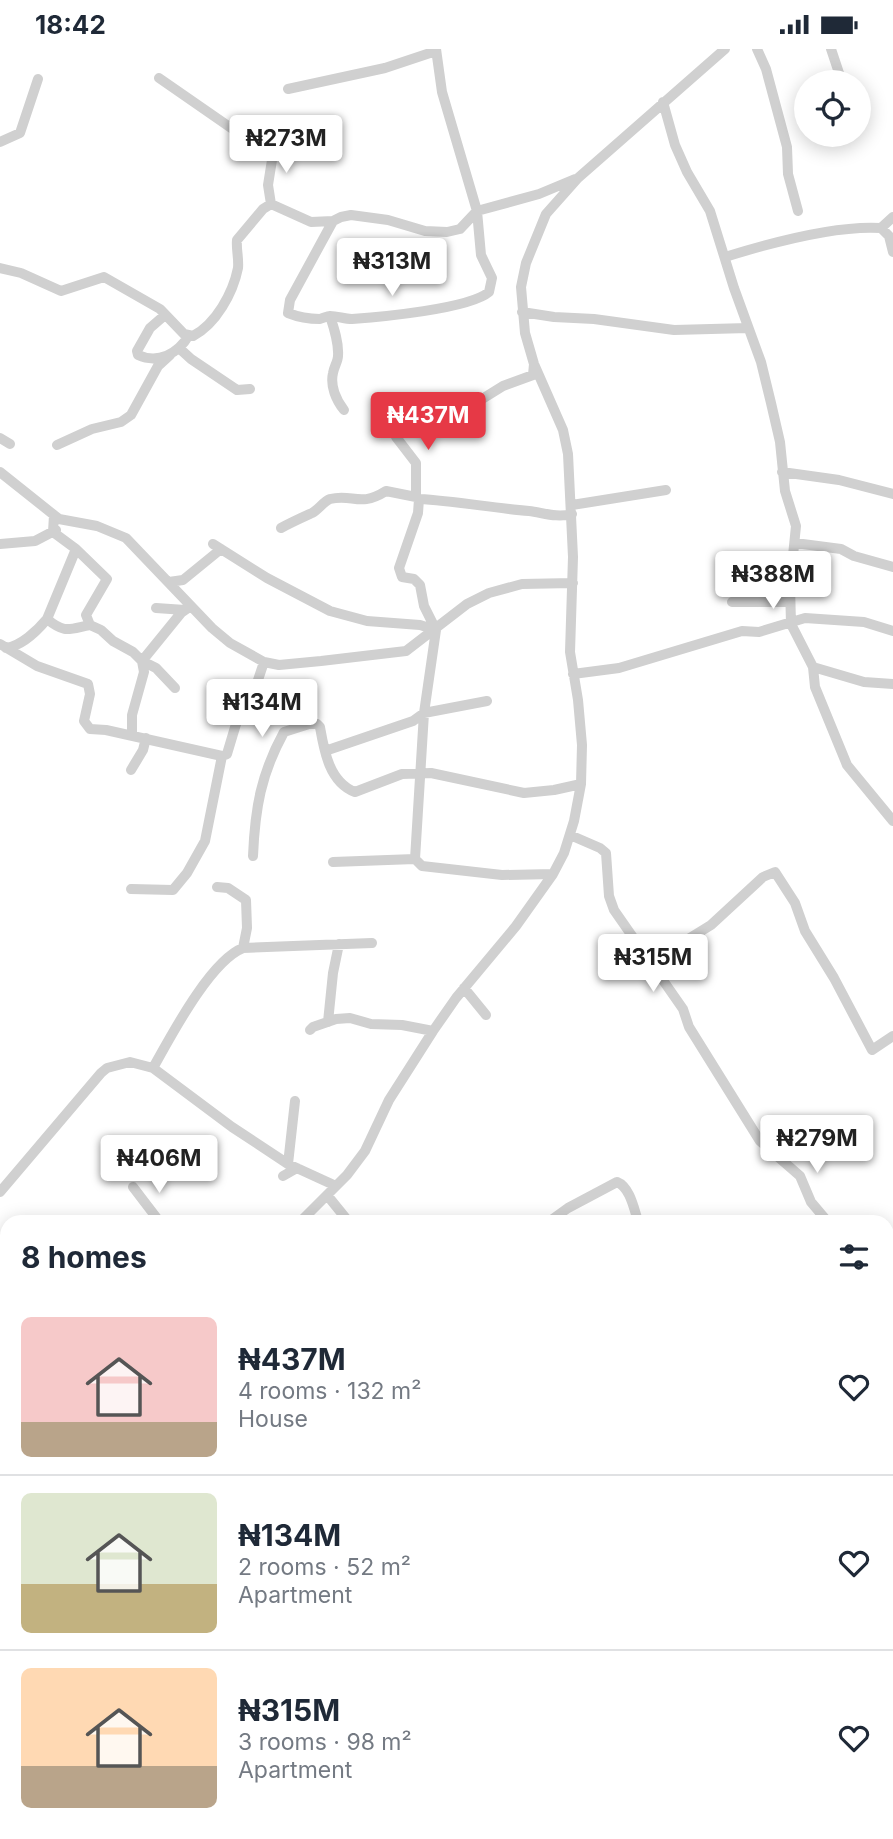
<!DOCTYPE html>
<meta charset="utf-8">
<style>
:root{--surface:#fff;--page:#f2f2f3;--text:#1f2937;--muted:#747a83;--line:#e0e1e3;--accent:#e63946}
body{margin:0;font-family:Inter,sans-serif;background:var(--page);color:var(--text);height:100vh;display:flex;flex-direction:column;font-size:26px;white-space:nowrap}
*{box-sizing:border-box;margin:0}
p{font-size:23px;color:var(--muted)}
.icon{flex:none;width:38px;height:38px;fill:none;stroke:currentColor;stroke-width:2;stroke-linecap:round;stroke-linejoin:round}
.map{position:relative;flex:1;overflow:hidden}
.sheet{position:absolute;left:0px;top:1166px;width:894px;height:625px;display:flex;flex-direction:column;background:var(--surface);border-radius:21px 21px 0 0;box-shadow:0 4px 18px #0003}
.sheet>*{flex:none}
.tools{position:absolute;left:794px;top:21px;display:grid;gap:14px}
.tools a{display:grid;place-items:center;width:77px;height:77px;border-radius:50%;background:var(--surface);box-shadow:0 4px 18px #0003;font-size:35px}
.price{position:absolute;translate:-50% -60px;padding:0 16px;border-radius:7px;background:#fff;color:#222;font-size:23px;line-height:46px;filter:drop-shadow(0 2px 4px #0008)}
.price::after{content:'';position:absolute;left:50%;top:42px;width:21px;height:16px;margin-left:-10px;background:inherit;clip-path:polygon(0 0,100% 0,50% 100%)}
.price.current{background:var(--accent);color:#fff}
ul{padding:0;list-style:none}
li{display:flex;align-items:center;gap:21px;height:175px;padding:0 21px}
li+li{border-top:2px solid var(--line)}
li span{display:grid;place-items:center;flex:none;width:196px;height:140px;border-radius:10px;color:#555}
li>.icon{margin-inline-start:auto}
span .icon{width:84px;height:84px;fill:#fffc;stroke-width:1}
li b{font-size:30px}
h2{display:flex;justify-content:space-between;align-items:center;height:84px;padding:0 21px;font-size:30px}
.status{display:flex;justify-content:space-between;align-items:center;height:49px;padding:0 35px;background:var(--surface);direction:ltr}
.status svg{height:19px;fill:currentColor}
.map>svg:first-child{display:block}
</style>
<div class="status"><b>18:42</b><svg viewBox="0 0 49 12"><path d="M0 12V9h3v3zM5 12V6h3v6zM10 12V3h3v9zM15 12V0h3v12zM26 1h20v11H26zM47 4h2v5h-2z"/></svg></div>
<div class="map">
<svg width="893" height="1790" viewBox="0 0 893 1790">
<rect width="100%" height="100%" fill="#fff"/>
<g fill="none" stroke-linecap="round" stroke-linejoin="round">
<!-- minor -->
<path stroke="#d0d0d0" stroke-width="10" d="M 757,0 L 766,20 L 787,98 L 788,125 L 798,162
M 831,0 L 842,33
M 159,29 L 270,106 L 272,111 L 268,136 L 271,155
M 288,40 L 385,19 L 436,2
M 663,53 L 675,96 L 687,123 L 710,162 L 734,239 L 761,313 L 771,354 L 780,393 L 785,442 L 796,477 L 790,536 L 791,575 L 813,618 L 815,638 L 847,716 L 893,772
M 0,93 L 20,84 L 38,30
M 271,155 L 311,173 L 333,172 L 341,168 L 351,166 L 388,171 L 425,182 L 447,183 L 460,180 L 477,162 L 539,145 L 575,130
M 333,172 L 290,251 L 288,264 C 298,268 309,270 320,270 C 324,269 327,267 330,267 C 338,267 344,270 352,270 C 380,268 469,260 489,243 L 492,229 L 481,206 L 477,162 L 442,43 L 436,0
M 881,179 L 893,168
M 725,208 C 770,194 834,176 881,179 L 889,187 L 893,203
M 0,219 L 21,224 L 61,242 L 104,228 L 160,260 L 184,285 L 193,287 C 216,275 233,244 238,219 C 239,209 236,200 237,191 L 263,160 L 271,155
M 522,263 L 554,268 L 594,270 L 674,281 L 748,279
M 165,266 L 150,279 L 137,302 L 138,306 C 158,315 178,305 189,286
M 330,267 C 334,279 339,294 338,307 C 338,312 334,318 333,324 C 330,337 336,351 344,361
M 179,299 L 191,310 L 237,341 L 250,340
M 0,389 L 10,395
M 57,396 L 92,380 L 121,373 L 131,366 L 158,317 L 170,306
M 0,423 L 59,470 L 97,477 L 126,489 L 212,579 L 230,594 L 264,613 L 279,616 L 321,612 L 406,602 L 467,555 L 489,544 L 522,535 L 573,534
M 782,423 L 839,431 L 893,445
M 419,450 L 416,448 L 416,414 L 396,388 L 400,359 L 417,358 L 439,353 L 474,355 L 503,337 L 533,326 L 534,315
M 572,456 L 666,441
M 54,466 L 53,483 L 76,500 L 107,530 L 86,566 L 90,576 L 101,581 L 113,592 L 133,603 L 142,612 L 144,623 L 132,666 L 132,687
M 281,479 C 292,473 301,469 312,464 C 318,461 324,452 330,450 C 353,444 359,459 386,442 L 416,448
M 795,494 L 841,500 L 854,507 L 893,518
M 0,495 L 35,492 L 56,481
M 213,495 L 267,529 L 330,562 L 367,572 L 420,576 L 436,581
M 76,500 L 47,570 C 65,585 69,580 90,576
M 169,533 L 183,531 L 221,500
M 732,553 L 789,553
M 156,559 L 185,561
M 0,595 L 37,617 L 88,635 L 90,645 L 84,672 L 90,680 L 106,681 L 222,707 L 227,705 L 236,675 L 252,649 L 264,613
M 6,599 C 21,597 37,582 47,570
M 813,618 L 864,633 L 893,635
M 573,625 L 619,619 L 742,582 L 759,583 L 805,569 L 864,573 L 893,582
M 175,639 L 156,619 L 142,612 L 181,564 L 191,557
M 325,702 L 413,672 L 424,664 L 487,652
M 131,721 L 143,701 L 146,689
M 570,786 L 600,799 L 606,804 L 609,847 L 614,861 L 683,960 L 689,978 L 760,1092 L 800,1127 L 811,1153 L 827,1172
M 253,807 C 255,759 261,725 284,683 L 309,675 L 317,675 L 320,678 C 324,701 329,733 355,743 L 402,725 L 431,724 L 524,744 L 554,741 L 581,735
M 333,813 L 415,810
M 553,825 L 502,826 L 422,817 L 415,810 L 424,664 L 436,581 L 424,557 L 420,536 L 414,530 L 402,528 L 399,519 L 418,464 L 419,450 C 456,452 492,459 529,462 C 544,464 557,469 572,465
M 217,838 L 228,839 L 246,851 L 247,879 L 243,899
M 131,840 L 173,841 L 187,824 L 205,792 L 222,707
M 651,913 L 711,876 L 763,828 L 775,823 L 795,854 L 805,882 L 834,929 L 872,1001 L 893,987
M 464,939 L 486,966
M 328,973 L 333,924 L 339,895
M 310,981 L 313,978 L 336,970 L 350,969 L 371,975 L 402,976 L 433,982
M 153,1019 C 171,987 210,912 243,899 L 372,894
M 288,1115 L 295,1052
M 283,1127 L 297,1119
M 133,1138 L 159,1172
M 0,1143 L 101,1024 L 107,1019 L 130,1013 L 153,1019 L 232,1078 L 288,1115 L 336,1137
M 327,1146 L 348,1172
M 301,1172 L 347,1126 L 365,1102 L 389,1051 L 433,982 L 456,949 L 516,877 L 553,825 L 564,804 L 574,772 L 581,735 L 582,696 L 578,651 L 570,603 L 573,508 L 568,405 L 563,381 L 534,315 L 525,284 L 521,238 L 526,214 L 546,165 L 578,129 L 725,0
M 550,1172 L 568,1159 L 617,1133 C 630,1138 634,1160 638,1172
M 0,1412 L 7,1412
M 887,1603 L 893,1599
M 576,1783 L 576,1790
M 30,1790 L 33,1783"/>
</g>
</svg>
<div class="tools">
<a><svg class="icon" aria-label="locate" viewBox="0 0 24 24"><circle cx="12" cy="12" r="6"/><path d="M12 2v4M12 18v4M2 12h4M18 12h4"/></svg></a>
</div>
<b class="price" style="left:286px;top:126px">₦273M</b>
<b class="price" style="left:392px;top:249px">₦313M</b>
<b class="price current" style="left:428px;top:403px">₦437M</b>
<b class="price" style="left:773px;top:562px">₦388M</b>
<b class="price" style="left:262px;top:690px">₦134M</b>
<b class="price" style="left:653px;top:945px">₦315M</b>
<b class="price" style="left:817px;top:1126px">₦279M</b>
<b class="price" style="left:159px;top:1146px">₦406M</b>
<section class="sheet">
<h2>8 homes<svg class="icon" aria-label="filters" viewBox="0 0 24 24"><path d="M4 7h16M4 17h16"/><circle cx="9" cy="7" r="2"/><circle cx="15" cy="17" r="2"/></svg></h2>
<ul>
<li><span style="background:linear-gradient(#f6c9c9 75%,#b9a48a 0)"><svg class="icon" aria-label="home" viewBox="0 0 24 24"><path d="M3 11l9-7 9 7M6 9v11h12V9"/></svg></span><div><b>₦437M</b><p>4 rooms · 132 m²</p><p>House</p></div><svg class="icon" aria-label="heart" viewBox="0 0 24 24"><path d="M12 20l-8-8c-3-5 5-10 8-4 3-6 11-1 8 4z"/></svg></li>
<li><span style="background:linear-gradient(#dfe7d0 65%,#c2b280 0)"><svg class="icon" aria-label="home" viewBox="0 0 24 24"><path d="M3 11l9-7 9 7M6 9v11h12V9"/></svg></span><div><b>₦134M</b><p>2 rooms · 52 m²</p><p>Apartment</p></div><svg class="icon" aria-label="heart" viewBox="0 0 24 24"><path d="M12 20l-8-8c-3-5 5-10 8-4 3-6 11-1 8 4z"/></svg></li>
<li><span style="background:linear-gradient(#ffd9b3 70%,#b9a48a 0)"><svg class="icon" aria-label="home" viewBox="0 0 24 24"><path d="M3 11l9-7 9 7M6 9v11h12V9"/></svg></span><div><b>₦315M</b><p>3 rooms · 98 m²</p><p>Apartment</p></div><svg class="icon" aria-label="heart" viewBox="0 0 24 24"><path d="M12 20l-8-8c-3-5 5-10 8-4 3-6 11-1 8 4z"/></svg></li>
</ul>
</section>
</div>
